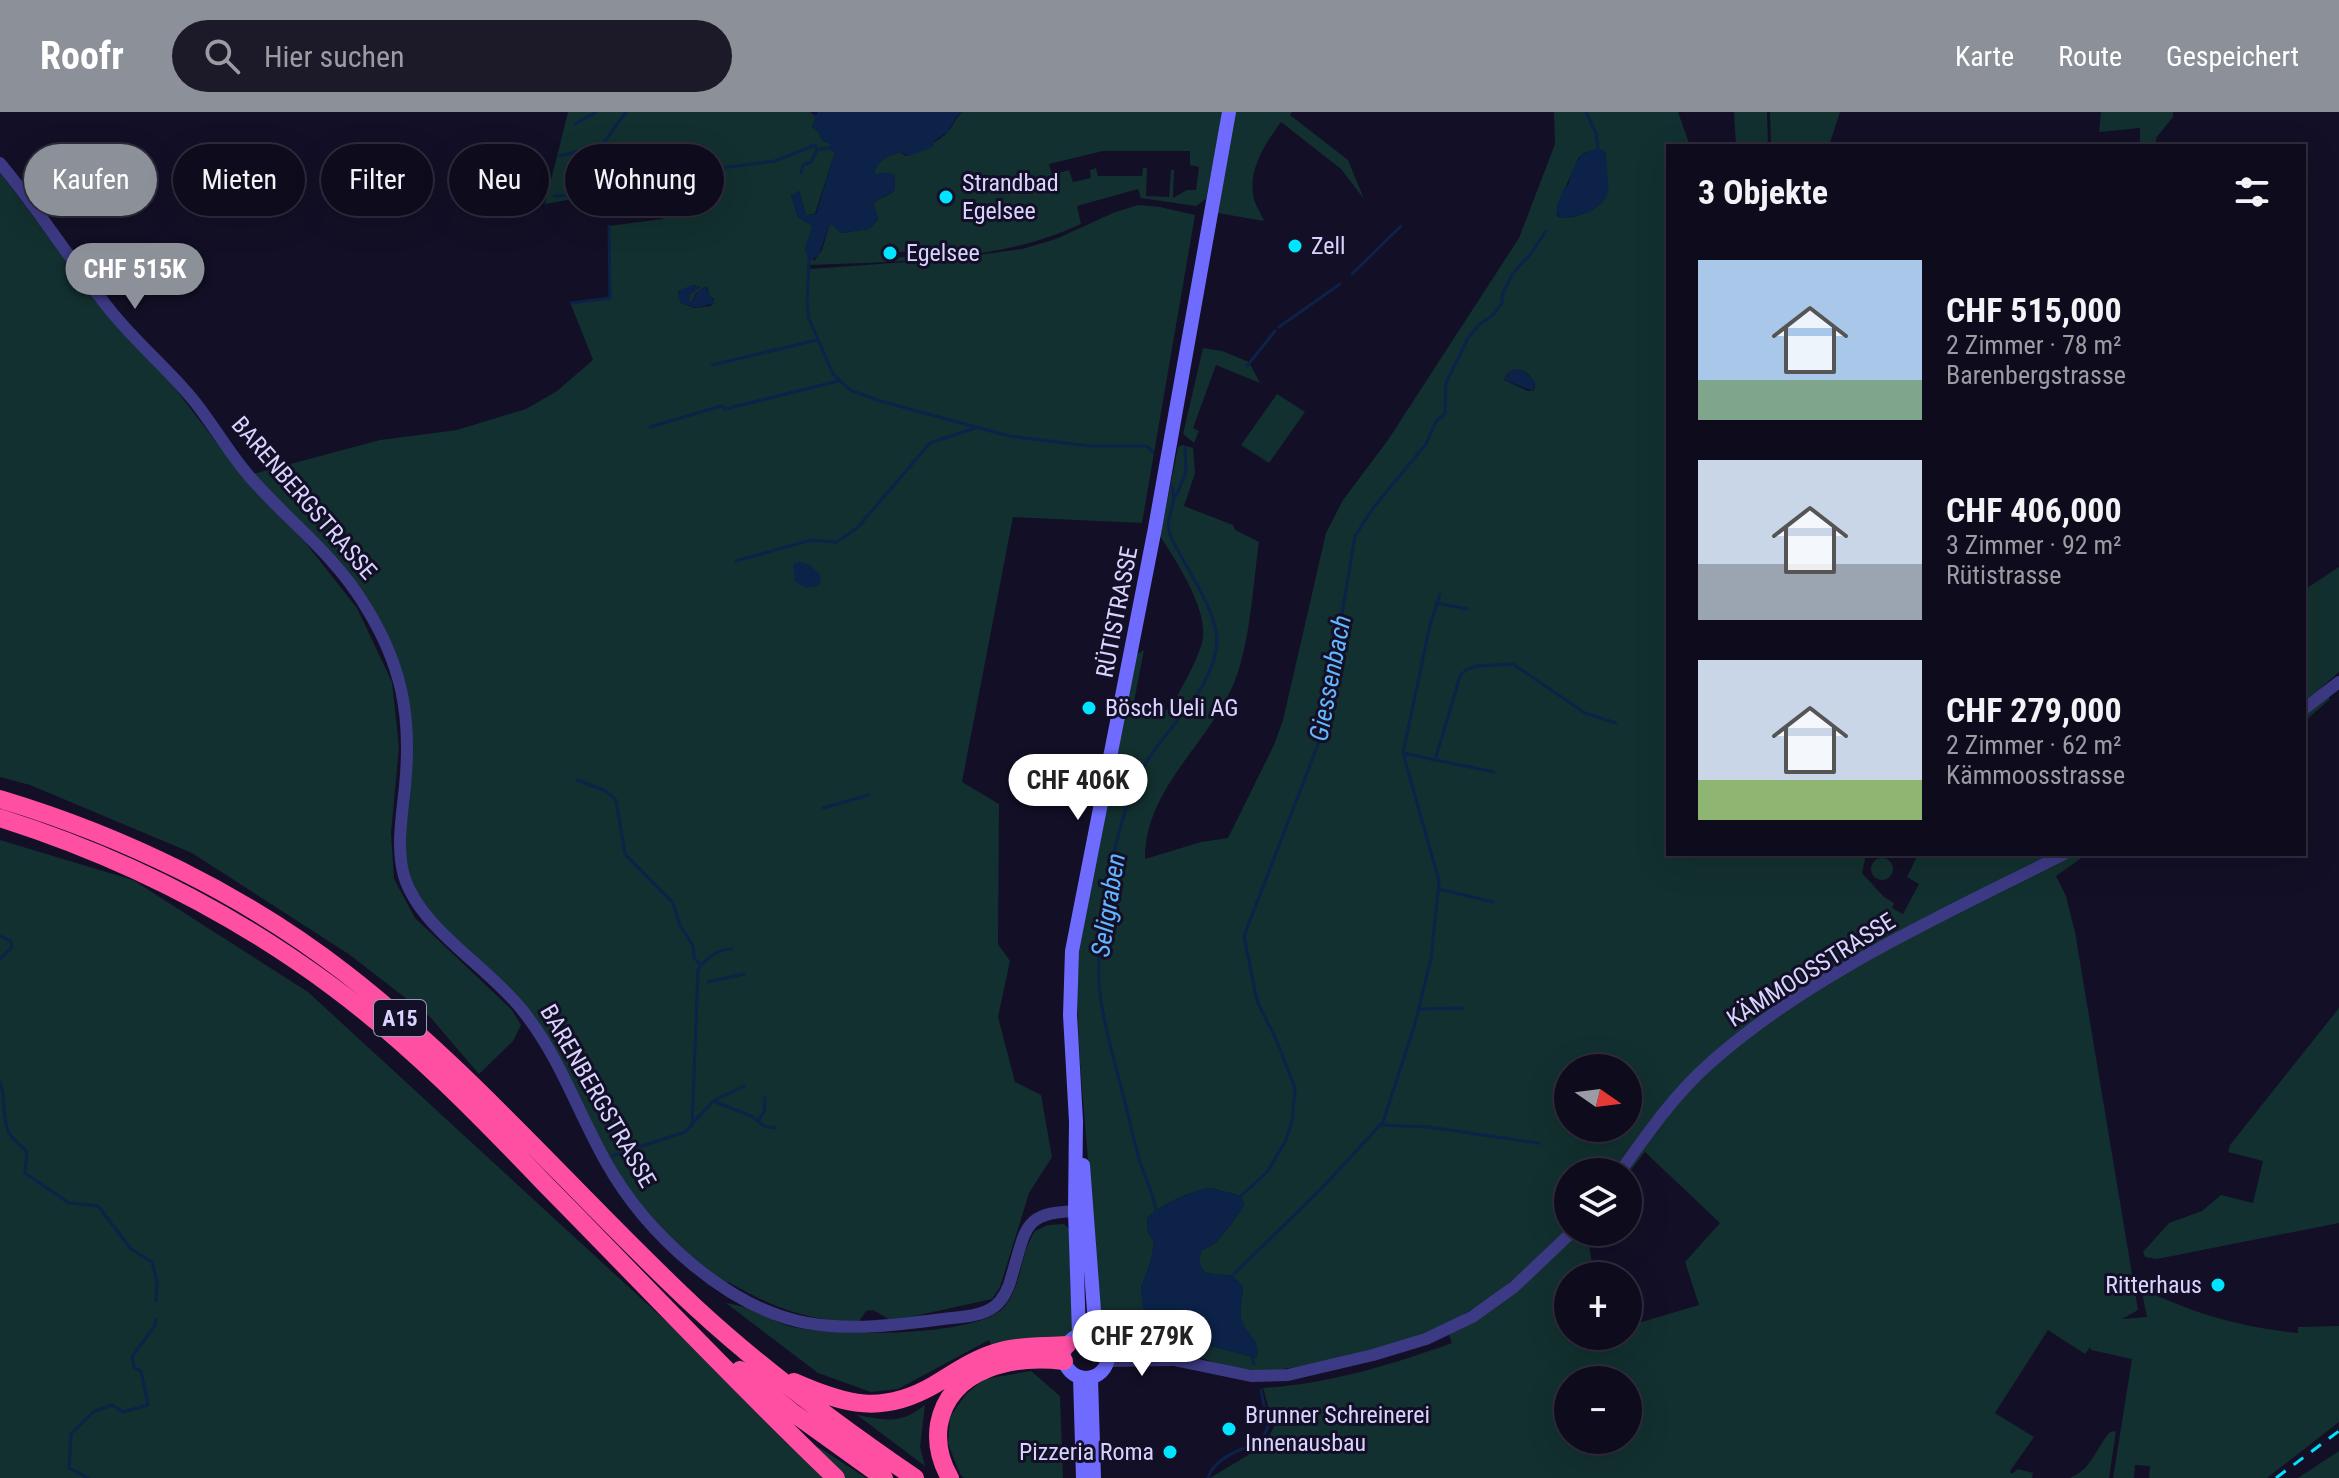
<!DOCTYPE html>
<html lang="de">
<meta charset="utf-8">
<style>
:root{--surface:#0e0b1c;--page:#1c1929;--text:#f1f3f6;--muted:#9b9ba3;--line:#2e2b3b;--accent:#8c9099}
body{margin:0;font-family:"Roboto Condensed",sans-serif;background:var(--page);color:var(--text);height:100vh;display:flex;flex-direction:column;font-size:30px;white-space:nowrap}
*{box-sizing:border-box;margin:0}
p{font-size:26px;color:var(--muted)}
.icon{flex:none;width:44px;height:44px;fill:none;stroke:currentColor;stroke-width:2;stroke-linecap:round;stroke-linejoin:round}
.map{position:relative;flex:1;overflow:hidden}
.sheet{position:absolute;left:1666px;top:32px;width:640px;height:712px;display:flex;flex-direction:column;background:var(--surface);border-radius:0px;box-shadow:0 8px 32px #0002,0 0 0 2px var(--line)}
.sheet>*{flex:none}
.banner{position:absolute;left:24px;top:32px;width:760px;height:72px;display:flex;gap:16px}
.needle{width:52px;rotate:104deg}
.fabs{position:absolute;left:1554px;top:942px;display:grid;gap:16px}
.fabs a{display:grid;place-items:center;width:88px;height:88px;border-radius:50%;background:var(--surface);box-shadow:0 8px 32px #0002,0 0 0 2px var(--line);font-size:40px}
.price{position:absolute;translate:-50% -68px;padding:0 18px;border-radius:28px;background:#fff;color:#222;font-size:26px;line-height:52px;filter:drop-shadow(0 2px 4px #0008)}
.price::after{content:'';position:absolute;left:50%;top:48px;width:24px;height:18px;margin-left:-12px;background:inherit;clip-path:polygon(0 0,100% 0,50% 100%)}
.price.on{background:var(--accent);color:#fff}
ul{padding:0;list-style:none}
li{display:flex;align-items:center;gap:24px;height:200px;padding:0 32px}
li span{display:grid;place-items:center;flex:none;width:224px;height:160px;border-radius:0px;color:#555}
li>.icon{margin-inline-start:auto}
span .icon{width:96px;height:96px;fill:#fffc;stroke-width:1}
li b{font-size:34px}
h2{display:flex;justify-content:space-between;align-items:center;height:96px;padding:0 32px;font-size:34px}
.chip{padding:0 28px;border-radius:36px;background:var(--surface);box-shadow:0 8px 32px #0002,0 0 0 2px var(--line);font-size:28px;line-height:72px}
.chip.on{background:var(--accent);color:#fff}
header{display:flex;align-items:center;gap:48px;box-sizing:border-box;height:112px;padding:0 40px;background:var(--accent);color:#fff}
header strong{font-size:38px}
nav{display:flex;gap:44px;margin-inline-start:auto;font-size:28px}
.search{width:560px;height:72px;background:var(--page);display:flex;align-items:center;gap:20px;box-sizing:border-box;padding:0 28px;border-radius:44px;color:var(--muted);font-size:30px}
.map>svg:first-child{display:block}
</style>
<header>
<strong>Roofr</strong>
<div class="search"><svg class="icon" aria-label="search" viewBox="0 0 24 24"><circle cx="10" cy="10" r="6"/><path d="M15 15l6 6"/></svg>Hier suchen</div>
<nav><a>Karte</a><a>Route</a><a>Gespeichert</a></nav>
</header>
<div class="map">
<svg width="2339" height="1366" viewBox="0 0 2339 1366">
<rect width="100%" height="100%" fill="#130f26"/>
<!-- green -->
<path fill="#12302f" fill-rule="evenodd" d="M 568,0 L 810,0 L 816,6 L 812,14 L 818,19 L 823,29 L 831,32 L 835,40 L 815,102 L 806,103 L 799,79 L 791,84 L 798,105 L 813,114 L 805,137 L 814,149 L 822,138 L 829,114 L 832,112 L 841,121 L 869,117 L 878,107 L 873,91 C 889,79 898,87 894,63 L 886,61 L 874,63 C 875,49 888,44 900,40 L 906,44 C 919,37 937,31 947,21 C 954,14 954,6 963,0 L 1223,0 L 1206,87 L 1196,94 L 1141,86 L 1138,77 L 1077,94 L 1081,112 C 998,151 899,149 809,153 L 809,157 L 949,147 L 1022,137 L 1056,127 L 1113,101 L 1138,93 L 1160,95 L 1195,103 L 1142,411 L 1013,405 L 962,670 L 999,692 L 998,832 L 1010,849 L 998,905 L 1015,970 L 1041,983 L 1052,1045 L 1029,1081 L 1000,1175 L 992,1187 L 892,1209 L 873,1198 L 866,1199 L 858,1211 C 803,1207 776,1197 728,1170 L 723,1173 L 639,1097 L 543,926 L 436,815 L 406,770 L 406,601 L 366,494 L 249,363 L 380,328 L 457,318 L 526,297 L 557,279 L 593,248 L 570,190 L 609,186 L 608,114 L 663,107 L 661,71 L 545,92 ZM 1103,39 L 1190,39 L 1190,53 L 1199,55 L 1196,78 L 1187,78 L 1173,86 L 1174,58 L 1171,58 L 1169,85 L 1146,84 L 1147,56 L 1143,56 L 1142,64 L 1098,64 L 1096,56 L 1090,58 L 1091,66 L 1073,70 L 1069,58 L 1052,63 L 1049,52 ZM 940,136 L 941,142 L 891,146 L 891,141 ZM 693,173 L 700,175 L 690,182 L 688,189 L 692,189 L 696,181 L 707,175 L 710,184 L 714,187 L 711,194 L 695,196 L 681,191 L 678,180 Z
M 1229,0 L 1292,0 L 1290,3 L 1348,48 L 1364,87 L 1341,57 L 1281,10 C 1265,32 1247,59 1254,87 C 1256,95 1262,103 1264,109 L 1212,100 Z
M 1554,0 L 1678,0 L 1690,34 L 1668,34 L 1668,742 L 1866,742 L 1862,761 L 1884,785 L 1894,791 L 1892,796 L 1903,802 L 1919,772 L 1907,765 L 1918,742 L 2087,742 L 2056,764 L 2066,784 L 2075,820 L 2138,1198 L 2122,1207 L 2147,1205 L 2141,1176 C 2194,1202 2240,1215 2298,1221 L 2298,1215 L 2339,1214 L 2339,1310 L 2267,1366 L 2149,1366 L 2150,1354 L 2135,1353 L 2134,1366 L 2113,1366 L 2132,1247 L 2091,1238 L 2090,1235 L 2085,1242 L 2048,1218 L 1995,1301 L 2034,1325 L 2010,1359 L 2012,1362 L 2018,1357 L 2033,1361 L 2032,1366 L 1210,1366 L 1263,1334 L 1274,1315 L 1263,1276 C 1328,1272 1391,1253 1452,1231 L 1447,1218 C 1495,1192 1534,1159 1572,1120 L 1587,1120 L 1594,1164 L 1568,1164 L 1568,1224 L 1628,1224 L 1628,1214 L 1699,1193 L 1685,1150 L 1720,1111 L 1645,1040 L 1628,1062 L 1628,1060 L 1620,1060 C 1643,1028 1665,995 1693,967 C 1741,919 1802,883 1860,848 L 1856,844 C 1799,876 1737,915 1690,963 C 1662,992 1638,1027 1614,1060 L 1568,1060 L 1568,1116 C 1494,1194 1440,1225 1335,1248 C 1308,1253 1280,1260 1251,1258 C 1221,1256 1193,1241 1163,1235 C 1146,1232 1111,1241 1101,1222 C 1092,1203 1093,1126 1092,1101 C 1087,1014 1074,929 1078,841 L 1137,542 L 1144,538 L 1133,595 L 1164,600 L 1173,593 C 1182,573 1196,552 1202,531 C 1210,499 1176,449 1160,424 L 1178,335 L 1183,333 L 1193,336 L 1195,361 L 1184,394 L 1233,413 L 1235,418 L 1259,430 C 1253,473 1251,522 1237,563 C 1214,629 1145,673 1145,747 L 1201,730 L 1228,726 L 1274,633 L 1283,608 L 1326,421 L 1343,388 L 1388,328 L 1519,126 L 1555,32 ZM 1598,37 L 1606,41 C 1605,70 1617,89 1583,102 C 1574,105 1566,107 1557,104 L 1557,94 L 1579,45 L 1584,41 ZM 1514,258 C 1525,256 1530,264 1535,272 L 1534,278 L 1528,279 L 1504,268 L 1507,262 ZM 1568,956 L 1628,956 L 1628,1016 L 1568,1016 ZM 1211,1076 L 1241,1084 L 1244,1093 C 1242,1098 1218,1130 1214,1132 C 1210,1135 1205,1136 1201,1139 L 1199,1151 L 1205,1161 L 1232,1164 L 1242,1173 C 1244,1184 1239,1195 1241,1206 C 1244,1222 1262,1228 1256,1246 L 1215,1235 L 1187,1232 L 1169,1224 L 1146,1208 L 1141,1176 L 1151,1149 L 1154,1130 L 1148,1120 L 1147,1107 C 1158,1093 1193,1078 1211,1076 ZM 1568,1268 L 1628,1268 L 1628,1328 L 1568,1328 Z
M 1734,0 L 1767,0 L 1768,34 L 1736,34 Z
M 1770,0 L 1840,0 L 1829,34 L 1771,34 Z
M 2101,0 L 2173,0 L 2173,5 L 2156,26 L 2157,34 L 2140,34 L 2140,16 L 2099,20 Z
M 0,60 L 71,155 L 164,262 L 246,369 L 305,430 L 357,496 L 392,570 L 399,635 L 391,721 L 394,767 L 415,806 L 512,898 L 521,913 L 513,929 L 479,962 L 430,905 L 350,843 L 192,741 L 30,673 L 0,665 Z
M 1203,236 L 1222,239 L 1249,250 L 1260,271 L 1216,253 L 1193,316 L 1199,319 L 1194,331 L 1183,322 Z
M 1277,282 L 1305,300 L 1269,351 L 1241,333 Z
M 2339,455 L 2339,560 L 2322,575 L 2330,587 L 2304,610 L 2304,478 Z
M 0,728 L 133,768 L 308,880 L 669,1212 L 788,1333 L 820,1336 L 866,1366 L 0,1366 Z
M1871 757a11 11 0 1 1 22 0a11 11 0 1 1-22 0Z
M 2339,896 L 2339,1111 L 2157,1147 L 2145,1145 L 2143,1140 L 2169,1111 L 2202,1099 L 2221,1083 L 2253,1091 L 2263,1049 L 2228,1040 L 2230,1033 Z
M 1064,1112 L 1069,1117 L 1072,1221 L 1062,1229 L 992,1235 L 989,1228 L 898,1277 L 871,1280 L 818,1261 L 726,1191 C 752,1195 766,1207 789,1214 C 829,1225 980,1226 1005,1194 C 1022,1173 1020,1141 1035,1119 L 1048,1113 Z
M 1031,1259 L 1060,1284 L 1063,1366 L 964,1366 L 960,1362 L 948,1332 L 950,1305 L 966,1282 L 985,1267 Z
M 925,1293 L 920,1335 L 925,1354 L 857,1303 C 887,1308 899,1313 925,1293 Z
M 2116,1319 L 2109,1366 L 2069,1366 C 2091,1359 2096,1336 2110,1320 Z
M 2339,1339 L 2339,1366 L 2298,1366 Z"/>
<!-- water -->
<path fill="#0c2248" d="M 810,0 L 816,3 L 818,0 L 963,0 L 957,4 L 948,20 L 934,29 L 934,34 L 910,44 L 900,40 C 889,43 875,50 874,62 L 886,61 L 894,63 C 898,87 889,78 873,91 L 878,107 L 869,117 L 840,121 L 832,113 L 829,114 L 819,143 L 809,150 L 805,137 L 812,114 L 798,105 L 791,84 L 799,79 L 806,103 L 816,102 L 835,40 L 829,37 L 828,35 L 831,32 L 823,29 L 818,19 L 812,14 L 816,6 Z
M 1593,38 L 1601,37 L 1606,41 C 1605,51 1610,73 1608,80 C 1603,98 1576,107 1560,105 L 1556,101 C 1557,91 1562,78 1569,71 L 1570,63 L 1581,43 Z
M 693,173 L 700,175 L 690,182 L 688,189 L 692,189 L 698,179 L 705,174 L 715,191 L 697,196 L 681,191 L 678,184 L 680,178 Z
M 1518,257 L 1525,260 L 1535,270 L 1533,279 L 1504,268 L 1510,259 Z
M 800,450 L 808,452 L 819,461 L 821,469 L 818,474 L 806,476 L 795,469 L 793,452 Z
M 1211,1076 L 1241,1084 L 1244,1093 C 1242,1098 1218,1130 1214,1132 C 1210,1135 1205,1136 1201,1139 L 1199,1151 L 1205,1161 L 1232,1164 L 1242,1173 C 1244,1184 1239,1195 1241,1206 C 1244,1222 1263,1228 1256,1246 L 1215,1235 L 1187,1232 L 1149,1212 L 1143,1196 L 1141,1176 L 1151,1149 L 1154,1130 L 1148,1120 L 1147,1107 C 1158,1093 1193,1078 1211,1076 Z"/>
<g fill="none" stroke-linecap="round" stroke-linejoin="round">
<!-- stream -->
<path stroke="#0c2248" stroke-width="3" d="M 1586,0 L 1596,21 L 1598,37
M 575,12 L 596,0
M 560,44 L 602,33 L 626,0
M 714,57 L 775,49 L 815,33 L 817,38 L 828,36
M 801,61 L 803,53 L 811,50 L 817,38
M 554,84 L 584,83 L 707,60
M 809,150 L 807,191 L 809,207 L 833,262 L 850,278 L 880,289 L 1009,324 L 1090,334 L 1146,334 L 1153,340
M 1352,162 L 1401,114
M 571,191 L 610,186 L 609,114
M 1279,215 L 1340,172
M 712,253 L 817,228
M 1247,254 L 1275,219
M 650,315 L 721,294 L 725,297 L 838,269
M 1176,384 L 1186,360 L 1185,335
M 736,449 L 811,428 L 836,430 L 843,426 L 858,415 L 930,331 L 975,316
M 1436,491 L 1467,497
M 1403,641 L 1435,648 L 1460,564 L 1466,558 L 1476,554 L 1513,552 L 1585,601 L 1616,611
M 1436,648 L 1494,660
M 577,668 L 606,679 L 616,688 L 625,742 L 673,791 L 680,813 L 693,834 L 694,846 L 701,853
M 823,696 L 869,683
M 1439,777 L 1493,790
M 0,824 L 11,829 L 12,835 L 0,847
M 708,870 L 744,862
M 1419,897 L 1463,896
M 0,971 C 7,987 1,1005 9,1021 C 13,1028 22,1034 27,1040 L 25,1061 L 69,1091 L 98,1094 L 131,1137 L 152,1150 L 157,1169 L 156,1189
M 713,989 L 751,1004 L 764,1014 L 775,1016
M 759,1007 L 764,1000 L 765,986
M 1380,1013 L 1429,1015 L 1538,1031
M 692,1014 L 698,858 C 704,847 720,836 732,837
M 612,1044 L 685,1020 L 713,989 L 744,974
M 1241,1084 L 1268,1059 L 1286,1028 L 1292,1009 L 1295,976 L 1276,927 L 1257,889 L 1244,824 L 1322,622 L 1355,424 L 1373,396 L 1426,332 L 1436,309 L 1445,302 L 1446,271 L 1468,226 L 1480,212 L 1493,203 L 1502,191 L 1502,183 L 1513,161 L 1529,144 L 1546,119
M 1156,1099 C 1153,1080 1145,1065 1139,1047 C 1132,1022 1127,996 1120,971 C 1110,931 1096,888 1099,846 C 1104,789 1114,716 1139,664 C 1159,620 1215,580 1217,529 C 1217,497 1184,454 1171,425 C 1162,408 1180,390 1171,373
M 1232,1164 L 1321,1077 L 1383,1010 L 1415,912 L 1431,846 L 1439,769 L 1403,641 L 1430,513 L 1440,482
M 1252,1246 L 1254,1252
M 88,1366 L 69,1356 L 71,1322 L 93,1300 L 112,1293 L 123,1300 L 148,1293 L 141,1259 L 134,1256 L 132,1245 L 155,1213 L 156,1207
M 1208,1366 C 1214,1346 1242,1336 1260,1331 L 1268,1315 L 1261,1278"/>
<!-- tertiary -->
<path stroke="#3d3a85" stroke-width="12" d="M 0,51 C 41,100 74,155 115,204 C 140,234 171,260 195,290 C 214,314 229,341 249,364 C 287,408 334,442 364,492 C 402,552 412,604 405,674 C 402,704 396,735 404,764 C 420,817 489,855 523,899 C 561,947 577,999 606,1050 C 645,1120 726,1196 807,1211 C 853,1219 897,1213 943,1207 C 959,1205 981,1205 995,1194 C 1005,1186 1009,1175 1012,1163 C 1027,1113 1023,1100 1081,1099
M 2304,597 L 2339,570
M 1620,1060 C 1647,1022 1674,983 1709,952 C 1808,863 1946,802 2064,742
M 1107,1237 L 1150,1239 L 1174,1248 L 1251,1264 L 1288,1263 L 1373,1243 L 1426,1227 L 1472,1205 L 1514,1175 L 1572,1120
M 1107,1249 L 1171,1248"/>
<!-- secondary -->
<path stroke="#6f6bff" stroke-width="14" d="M 1083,1053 L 1096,1225
M1064 1244a22 22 0 1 1 44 0a22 22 0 1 1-44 0Z
M 1079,1223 L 1075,1099 L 1076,1009 L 1070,903 L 1072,839 L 1155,416 L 1229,0
M 1080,1265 L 1083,1366
M 1091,1266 L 1094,1366"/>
<!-- motorway -->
<path stroke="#ff4fa3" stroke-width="18" d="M 0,687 C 123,724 243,782 345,861 C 473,960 577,1085 695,1195 C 763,1258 839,1314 915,1366
M 0,706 C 120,744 232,800 333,875 C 411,933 479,1003 546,1073 C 643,1171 736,1271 836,1366
M 740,1258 L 792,1300 L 884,1366
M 794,1270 C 846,1293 882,1303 934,1273 C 954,1261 972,1248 994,1241 C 1017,1233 1043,1235 1067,1233
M 950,1366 C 940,1349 936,1331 939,1312 C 950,1255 1015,1243 1064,1249"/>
<!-- rail -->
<path stroke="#00e5ff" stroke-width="3" stroke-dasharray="12 10" stroke-linecap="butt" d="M 2276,1366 L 2339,1319"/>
</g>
<!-- markers -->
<g fill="#00e5ff" stroke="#130f26" stroke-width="3">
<circle cx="946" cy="85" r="8"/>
<circle cx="1295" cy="134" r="8"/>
<circle cx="890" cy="141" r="8"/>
<circle cx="1089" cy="596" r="8"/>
<circle cx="2218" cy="1173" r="8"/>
<circle cx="1229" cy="1317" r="8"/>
<circle cx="1170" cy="1340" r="8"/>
</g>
<g text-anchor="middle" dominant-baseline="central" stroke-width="6" stroke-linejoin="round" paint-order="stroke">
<!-- shield labels -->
<rect fill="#130f26" stroke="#9e99be" stroke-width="2" x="374" y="888" width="52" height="36" rx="6"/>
<g font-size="22" font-weight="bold" fill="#d9d4ff">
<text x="400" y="906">A15</text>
</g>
<!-- poi labels -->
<g font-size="24" fill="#d9d4ff" stroke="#130f26" text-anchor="start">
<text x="962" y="71">Strandbad<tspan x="962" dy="28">Egelsee</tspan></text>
<text x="1311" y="134">Zell</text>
<text x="906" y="141">Egelsee</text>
<text x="1105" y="596">Bösch Ueli AG</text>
<text x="2202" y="1173" text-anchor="end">Ritterhaus</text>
<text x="1245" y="1303">Brunner Schreinerei<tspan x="1245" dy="28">Innenausbau</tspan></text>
<text x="1154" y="1340" text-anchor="end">Pizzeria Roma</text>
</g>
<!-- street labels -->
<g font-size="24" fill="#d9d4ff" stroke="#130f26">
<text transform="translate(304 386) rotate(49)">BARENBERGSTRASSE</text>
<text transform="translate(1117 500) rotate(-79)">RÜTISTRASSE</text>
<text transform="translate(1811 858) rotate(-32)">KÄMMOOSSTRASSE</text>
<text transform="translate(598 984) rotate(60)">BARENBERGSTRASSE</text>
</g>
<!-- water labels -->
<g font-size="26" font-style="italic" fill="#62b6ff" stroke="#130f26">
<text transform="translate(1330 566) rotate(-79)">Giessenbach</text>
<text transform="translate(1108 793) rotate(-81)">Seligraben</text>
</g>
</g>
</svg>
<div class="fabs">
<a><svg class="needle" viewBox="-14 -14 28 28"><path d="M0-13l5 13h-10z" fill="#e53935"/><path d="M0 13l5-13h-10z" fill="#9b9ba3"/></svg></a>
<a><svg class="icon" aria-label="layers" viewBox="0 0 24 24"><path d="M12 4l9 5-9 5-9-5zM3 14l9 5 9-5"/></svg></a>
<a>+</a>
<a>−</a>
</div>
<b class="price on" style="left:135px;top:199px">CHF 515K</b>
<b class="price" style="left:1078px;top:710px">CHF 406K</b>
<b class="price" style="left:1142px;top:1266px">CHF 279K</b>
<div class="banner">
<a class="chip on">Kaufen</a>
<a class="chip">Mieten</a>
<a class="chip">Filter</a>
<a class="chip">Neu</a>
<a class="chip">Wohnung</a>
</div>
<section class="sheet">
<h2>3 Objekte<svg class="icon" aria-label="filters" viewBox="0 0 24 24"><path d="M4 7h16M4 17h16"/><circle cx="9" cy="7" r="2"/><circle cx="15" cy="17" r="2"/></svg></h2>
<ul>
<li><span style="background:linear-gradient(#a9c7e8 75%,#7fa58c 0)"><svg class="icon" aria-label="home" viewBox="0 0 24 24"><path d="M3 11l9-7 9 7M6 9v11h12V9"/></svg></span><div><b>CHF 515,000</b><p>2 Zimmer · 78 m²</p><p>Barenbergstrasse</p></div></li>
<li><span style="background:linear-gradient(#c9d6e8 65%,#9aa5b1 0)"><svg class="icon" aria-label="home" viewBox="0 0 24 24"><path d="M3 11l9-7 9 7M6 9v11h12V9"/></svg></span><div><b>CHF 406,000</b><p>3 Zimmer · 92 m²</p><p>Rütistrasse</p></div></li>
<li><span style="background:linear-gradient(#c9d6e8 75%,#8fb573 0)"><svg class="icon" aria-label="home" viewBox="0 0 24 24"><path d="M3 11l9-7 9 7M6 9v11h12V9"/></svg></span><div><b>CHF 279,000</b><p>2 Zimmer · 62 m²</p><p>Kämmoosstrasse</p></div></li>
</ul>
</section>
</div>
